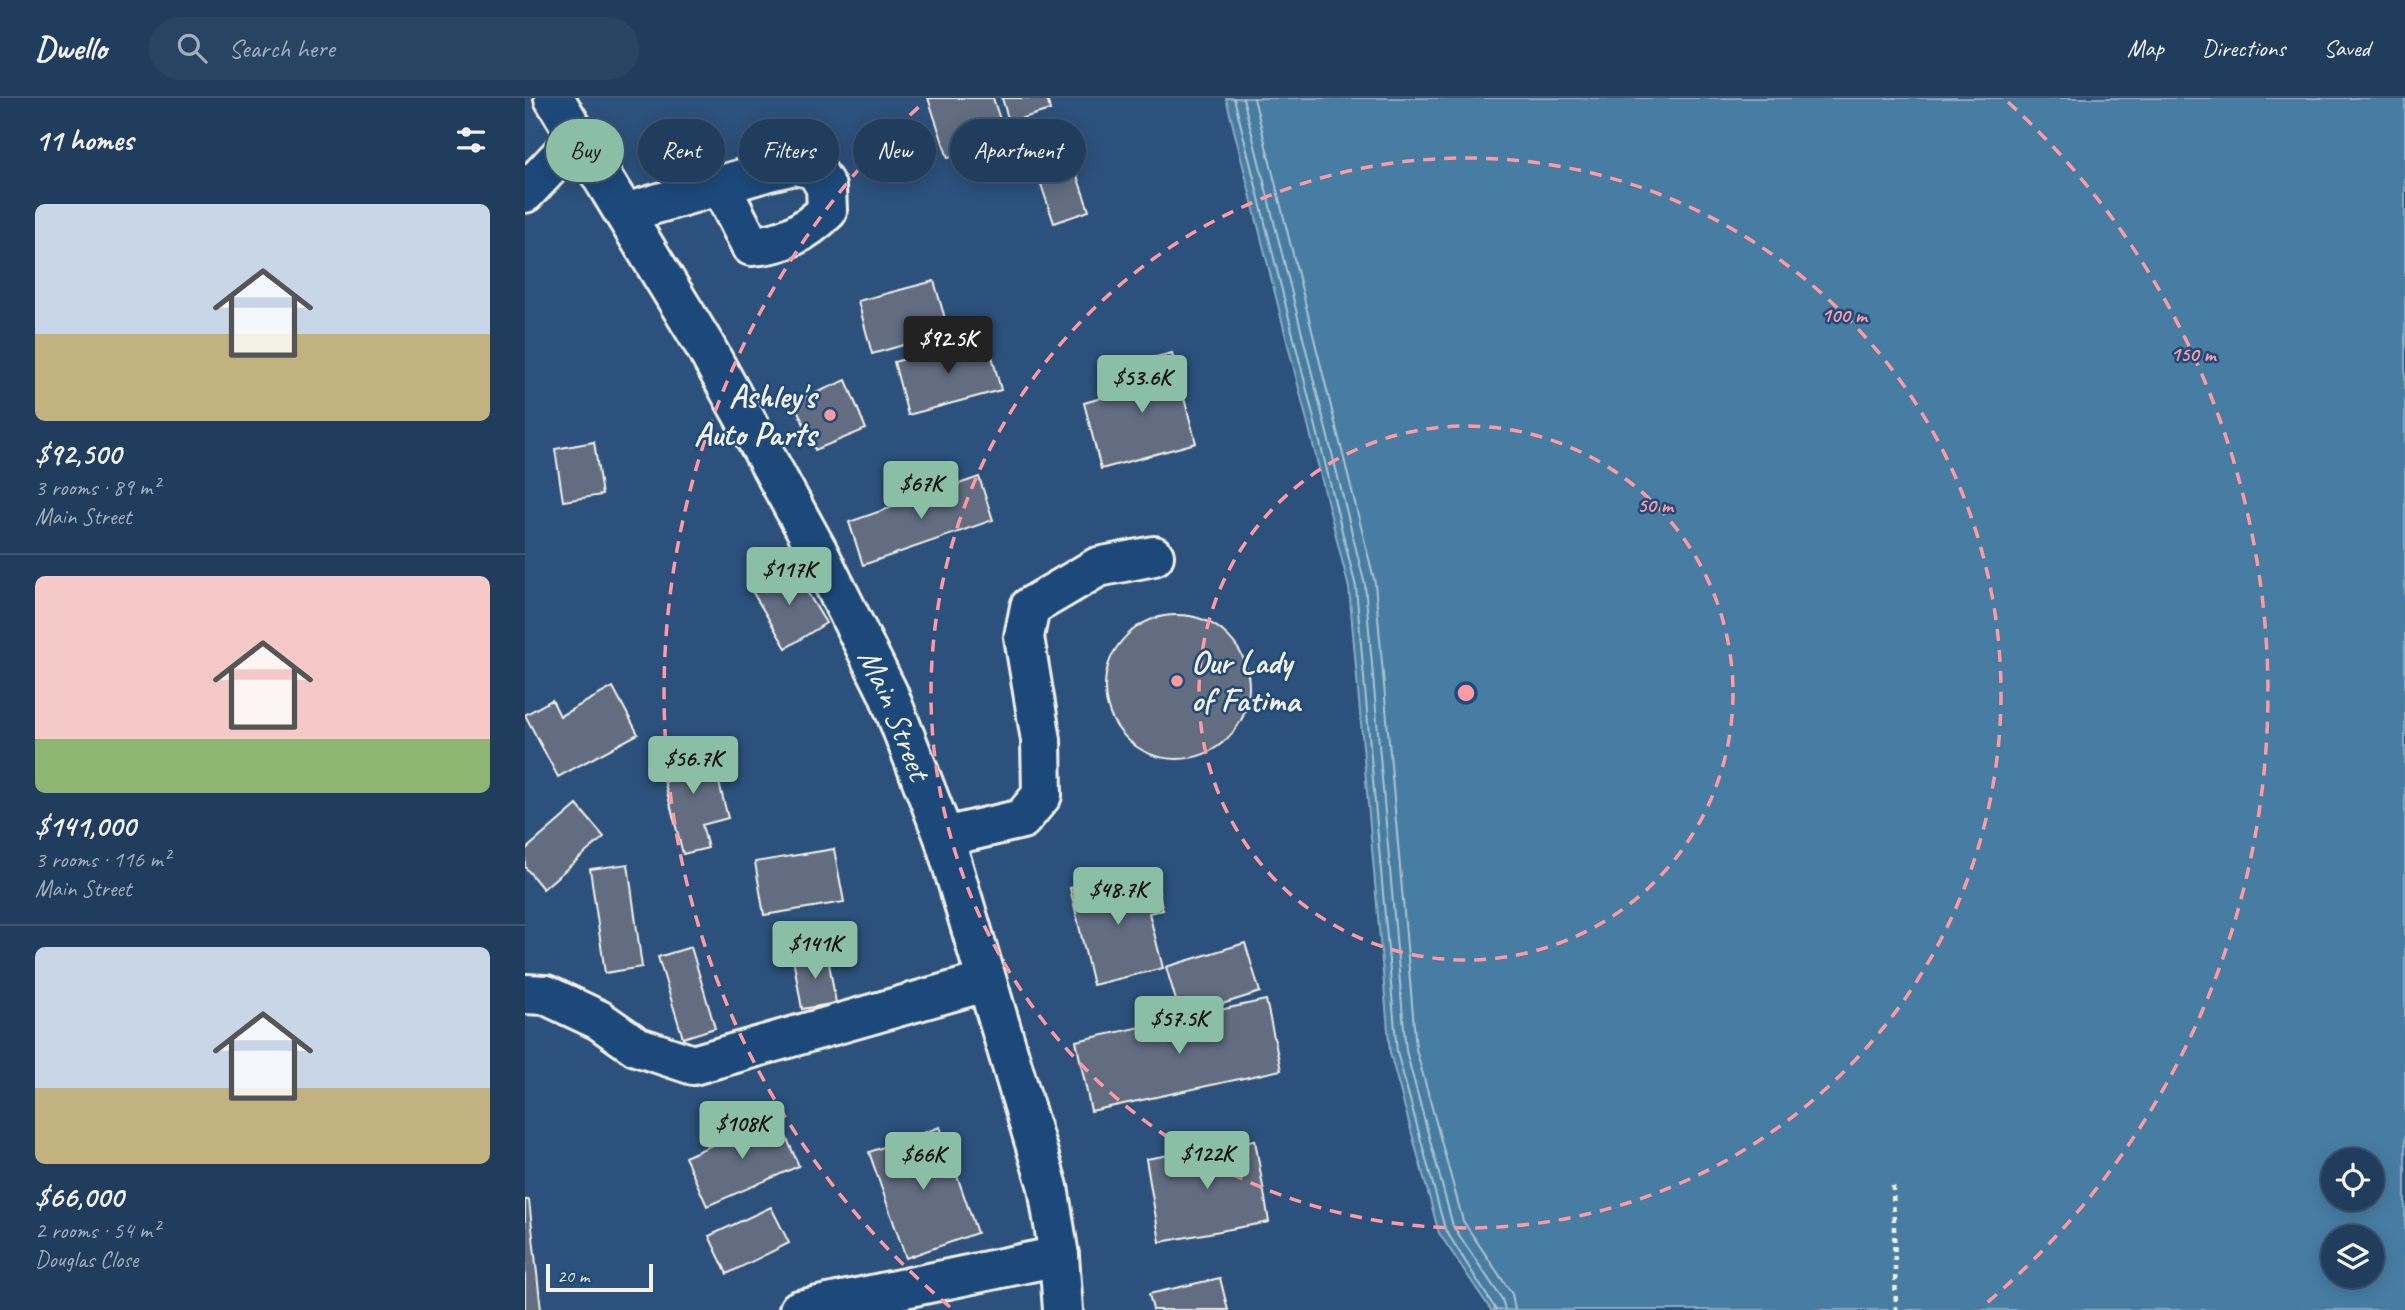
<!DOCTYPE html>
<meta charset="utf-8">
<style>
:root{--surface:#213d5d;--page:#294463;--text:#f1f3f6;--muted:#a2aebc;--line:#3e5672;--accent:#8abfa5}
body{margin:0;font-family:Caveat,sans-serif;background:var(--page);color:var(--text);height:100vh;display:flex;flex-direction:column;font-size:26px;white-space:nowrap}
*{box-sizing:border-box;margin:0}
p{font-size:23px;color:var(--muted)}
.icon{flex:none;width:38px;height:38px;fill:none;stroke:currentColor;stroke-width:2;stroke-linecap:round;stroke-linejoin:round}
.map{position:relative;flex:1;overflow:hidden}
.drawer{display:flex;flex-direction:column;background:var(--surface);width:525px}
.drawer>*{flex:none}
.top-card{position:absolute;left:21px;top:21px;width:665px;height:63px;display:flex;gap:14px}
.buttons{position:absolute;left:1796px;top:1050px;display:grid;gap:14px}
.buttons a{display:grid;place-items:center;width:63px;height:63px;border-radius:50%;background:var(--surface);box-shadow:0 4px 18px #0003,0 0 0 2px var(--line);font-size:35px}
.scale{position:absolute;left:21px;bottom:18px;width:107px;box-sizing:border-box;padding-left:7px;border:4px solid #f4f1e8;border-top:0;font-size:19px;line-height:24px;white-space:nowrap;color:#f4f1e8;-webkit-text-stroke:5px #1f4a7a;paint-order:stroke}
.price{position:absolute;translate:-50% -60px;padding:0 16px;border-radius:7px;background:var(--accent);color:#111;font-size:23px;line-height:46px;filter:drop-shadow(0 2px 4px #0008)}
.price::after{content:'';position:absolute;left:50%;top:42px;width:21px;height:16px;margin-left:-10px;background:inherit;clip-path:polygon(0 0,100% 0,50% 100%)}
.price.on{background:#222;color:#fff}
ul{padding:0;list-style:none}
li{display:grid;align-content:center;gap:14px;height:371px;padding:0 35px}
li+li{border-top:2px solid var(--line)}
li span{display:grid;place-items:center;height:217px;border-radius:10px;color:#555}
li>.icon{margin-inline-start:auto}
span .icon{width:126px;height:126px;fill:#fffc;stroke-width:1}
li b{font-size:30px}
h2{display:flex;justify-content:space-between;align-items:center;height:84px;padding:0 35px;font-size:30px}
.pill{padding:0 24px;border-radius:32px;background:var(--surface);box-shadow:0 4px 18px #0003,0 0 0 2px var(--line);font-size:24px;line-height:63px}
.pill.on{background:var(--accent);color:#111}
header{display:flex;align-items:center;gap:42px;box-sizing:border-box;height:98px;padding:0 35px;background:var(--surface);border-bottom:2px solid var(--line)}
header strong{font-size:33px}
nav{display:flex;gap:38px;margin-inline-start:auto;font-size:24px}
.search{width:490px;height:63px;background:var(--page);display:flex;align-items:center;gap:18px;box-sizing:border-box;padding:0 24px;border-radius:38px;color:var(--muted);font-size:26px}
main{display:flex;flex:1;min-height:0}
.map>svg:first-child{display:block}
</style>
<header>
<strong>Dwello</strong>
<div class="search"><svg class="icon" aria-label="search" viewBox="0 0 24 24"><circle cx="10" cy="10" r="6"/><path d="M15 15l6 6"/></svg>Search here</div>
<nav><a>Map</a><a>Directions</a><a>Saved</a></nav>
</header>
<main>
<section class="drawer">
<h2>11 homes<svg class="icon" aria-label="filters" viewBox="0 0 24 24"><path d="M4 7h16M4 17h16"/><circle cx="9" cy="7" r="2"/><circle cx="15" cy="17" r="2"/></svg></h2>
<ul>
<li><span style="background:linear-gradient(#c9d6e8 60%,#c2b280 0)"><svg class="icon" aria-label="home" viewBox="0 0 24 24"><path d="M3 11l9-7 9 7M6 9v11h12V9"/></svg></span><div><b>$92,500</b><p>3 rooms · 89 m²</p><p>Main Street</p></div></li>
<li><span style="background:linear-gradient(#f6c9c9 75%,#8fb573 0)"><svg class="icon" aria-label="home" viewBox="0 0 24 24"><path d="M3 11l9-7 9 7M6 9v11h12V9"/></svg></span><div><b>$141,000</b><p>3 rooms · 116 m²</p><p>Main Street</p></div></li>
<li><span style="background:linear-gradient(#c9d6e8 65%,#c2b280 0)"><svg class="icon" aria-label="home" viewBox="0 0 24 24"><path d="M3 11l9-7 9 7M6 9v11h12V9"/></svg></span><div><b>$66,000</b><p>2 rooms · 54 m²</p><p>Douglas Close</p></div></li>
</ul>
</section>
<div class="map">
<svg width="1880" height="1212" viewBox="0 0 1880 1212">
<rect width="100%" height="100%" fill="#2c517c"/>
<filter id="ink" filterUnits="userSpaceOnUse"><feTurbulence type="fractalNoise" baseFrequency=".0143" numOctaves="2"/><feDisplacementMap in="SourceGraphic" scale="14" xChannelSelector="R" yChannelSelector="G"/><feConvolveMatrix kernelMatrix="1 2 1 2 8 2 1 2 1" color-interpolation-filters="sRGB"/></filter>
<g filter="url(#ink)">
<!-- water -->
<path fill="#477da3" stroke="#8cabbf" stroke-width="2" fill-rule="evenodd" d="M 701,0 L 1880,0 L 1880,1212 L 966,1212 L 914,1135 L 865,955 L 824,490 ZM 1808,1062 L 1846,1062 L 1846,1101 L 1808,1101 ZM 1808,1139 L 1846,1139 L 1846,1178 L 1808,1178 Z"/>
<g fill="none" stroke-linecap="round" stroke-linejoin="round">
<!-- shore -->
<path stroke="#afc3cc" stroke-width="2" d="M 709,0 L 831,489 L 872,954 L 920,1131 L 971,1212
M 718,0 L 840,487 L 881,953 L 928,1128 L 977,1201 L 980,1212
M 729,0 L 850,485 L 891,951 L 938,1123 L 987,1196 L 990,1212"/>
</g>
<!-- building -->
<path fill="#626d82" stroke="#f4f1e8" stroke-width="2" d="M 403,0 L 468,0 L 481,40 L 423,60 Z
M 477,0 L 522,0 L 525,12 L 484,24 Z
M 535,28 L 564,113 L 529,125 L 500,39 Z
M 409,183 L 424,234 L 347,256 L 333,203 Z
M 462,239 L 476,292 L 383,317 L 369,264 Z
M 647,255 L 671,345 L 576,371 L 559,305 L 604,292 L 598,268 Z
M 321,282 L 341,331 L 290,352 L 269,304 Z
M 69,344 L 77,397 L 38,403 L 30,351 Z
M 454,379 L 468,422 L 338,467 L 324,424 Z
M 267,469 L 301,525 L 261,550 L 227,493 Z
M580 589a72 72 0 1 1 144 0a72 72 0 1 1-144 0Z
M 88,589 L 113,636 L 33,679 L 0,617 L 27,602 L 35,618 Z
M 185,649 L 203,720 L 177,727 L 183,750 L 158,756 L 134,663 Z
M 52,707 L 79,739 L 18,791 L 0,769 L 0,752 Z
M 309,751 L 319,804 L 239,817 L 230,764 Z
M 103,766 L 117,869 L 80,875 L 65,771 Z
M 614,774 L 619,791 L 632,788 L 638,812 L 624,815 L 638,870 L 568,887 L 545,790 Z
M 720,845 L 735,894 L 656,919 L 641,869 Z
M 166,849 L 190,930 L 158,940 L 133,859 Z
M 302,854 L 311,905 L 277,911 L 268,860 Z
M 741,902 L 756,972 L 566,1013 L 551,943 Z
M 252,1018 L 274,1068 L 182,1108 L 160,1059 Z
M 415,1029 L 452,1135 L 381,1160 L 344,1054 Z
M 730,1042 L 744,1124 L 635,1144 L 621,1061 Z
M 0,1102 L 4,1102 L 16,1212 L 0,1212 Z
M 246,1109 L 264,1145 L 202,1176 L 184,1138 Z
M 695,1180 L 703,1212 L 628,1212 L 624,1196 Z"/>
<g fill="none" stroke-linecap="round" stroke-linejoin="round">
<!-- minor casing -->
<g stroke="#f4f1e8" stroke-width="44">
<g id="minor">
<path id="s1" d="M 29,0 L 180,248 L 292,452 L 363,595 L 419,739 L 523,1089 L 534,1158 L 538,1212"/>
<path d="M 0,95 L 52,40"/>
<path d="M 100,115 L 244,73 L 269,67 L 290,71 L 301,89 L 302,113 C 279,135 259,146 226,148 L 195,87"/>
<path d="M 419,739 L 497,721 L 517,697 L 516,642 L 499,539 L 505,509 L 573,469 L 629,458"/>
<path d="M 0,896 L 21,897 L 74,922 L 111,948 L 168,967 L 460,884"/>
<path d="M 274,1212 L 534,1158"/>
</g>
</g>
<!-- path -->
<path stroke="#f4f1e8" stroke-width="4.5" stroke-dasharray="5 5" stroke-linecap="butt" d="M 1368,1088 L 1371,1212"/>
<!-- minor -->
<use href="#minor" stroke="#1f4a7a" stroke-width="38"/>
</g>
</g>
<!-- distance rings -->
<g fill="none" stroke="#ff9aa2" stroke-width="3.5" stroke-dasharray="12 9">
<circle cx="941" cy="595" r="267"/>
<circle cx="941" cy="595" r="535"/>
<path d="M425 1209A802 802 0 0 1 399 4M1483 4A802 802 0 0 1 1457 1209"/>
</g>
<!-- markers -->
<g fill="#ff9aa2" stroke="#1f4a7a" stroke-width="2.5">
<circle cx="305" cy="317" r="7"/>
<circle cx="652" cy="583" r="7"/>
</g>
<g text-anchor="middle" dominant-baseline="central" stroke-width="5" stroke-linejoin="round" paint-order="stroke">
<!-- poi labels -->
<g font-size="33" font-weight="bold" fill="#f4f1e8" stroke="#1f4a7a" text-anchor="end">
<text x="291" y="298">Ashley's<tspan x="291" dy="38">Auto Parts</tspan></text>
<text x="666" y="564" text-anchor="start">Our Lady<tspan x="666" dy="38">of Fatima</tspan></text>
</g>
<!-- street labels -->
<g font-size="33" fill="#f4f1e8" stroke="#1f4a7a">
<text stroke="none"><textPath href="#s1" startOffset="705">Main Street</textPath></text>
</g>
</g>
<circle cx="941" cy="595" r="10" fill="#ff9aa2" stroke="#1f4a7a" stroke-width="3.5"/>
<g font-size="21" text-anchor="middle" font-weight="bold" fill="#ff9aa2" stroke="#1f4a7a" stroke-width="5" stroke-linejoin="round" paint-order="stroke">
<text x="1319" y="224">100 m</text>
<text x="1668" y="263">150 m</text>
<text x="1130" y="414">50 m</text>
</g>
</svg>
<div class="buttons">
<a><svg class="icon" aria-label="locate" viewBox="0 0 24 24"><circle cx="12" cy="12" r="6"/><path d="M12 2v4M12 18v4M2 12h4M18 12h4"/></svg></a>
<a><svg class="icon" aria-label="layers" viewBox="0 0 24 24"><path d="M12 4l9 5-9 5-9-5zM3 14l9 5 9-5"/></svg></a>
</div>
<div class="scale">20 m</div>
<b class="price on" style="left:423px;top:278px">$92.5K</b>
<b class="price" style="left:617px;top:317px">$53.6K</b>
<b class="price" style="left:396px;top:423px">$67K</b>
<b class="price" style="left:264px;top:509px">$117K</b>
<b class="price" style="left:168px;top:698px">$56.7K</b>
<b class="price" style="left:593px;top:829px">$48.7K</b>
<b class="price" style="left:290px;top:883px">$141K</b>
<b class="price" style="left:654px;top:958px">$57.5K</b>
<b class="price" style="left:217px;top:1063px">$108K</b>
<b class="price" style="left:682px;top:1093px">$122K</b>
<b class="price" style="left:398px;top:1094px">$66K</b>
<div class="top-card">
<a class="pill on">Buy</a>
<a class="pill">Rent</a>
<a class="pill">Filters</a>
<a class="pill">New</a>
<a class="pill">Apartment</a>
</div>
</div>
</main>
